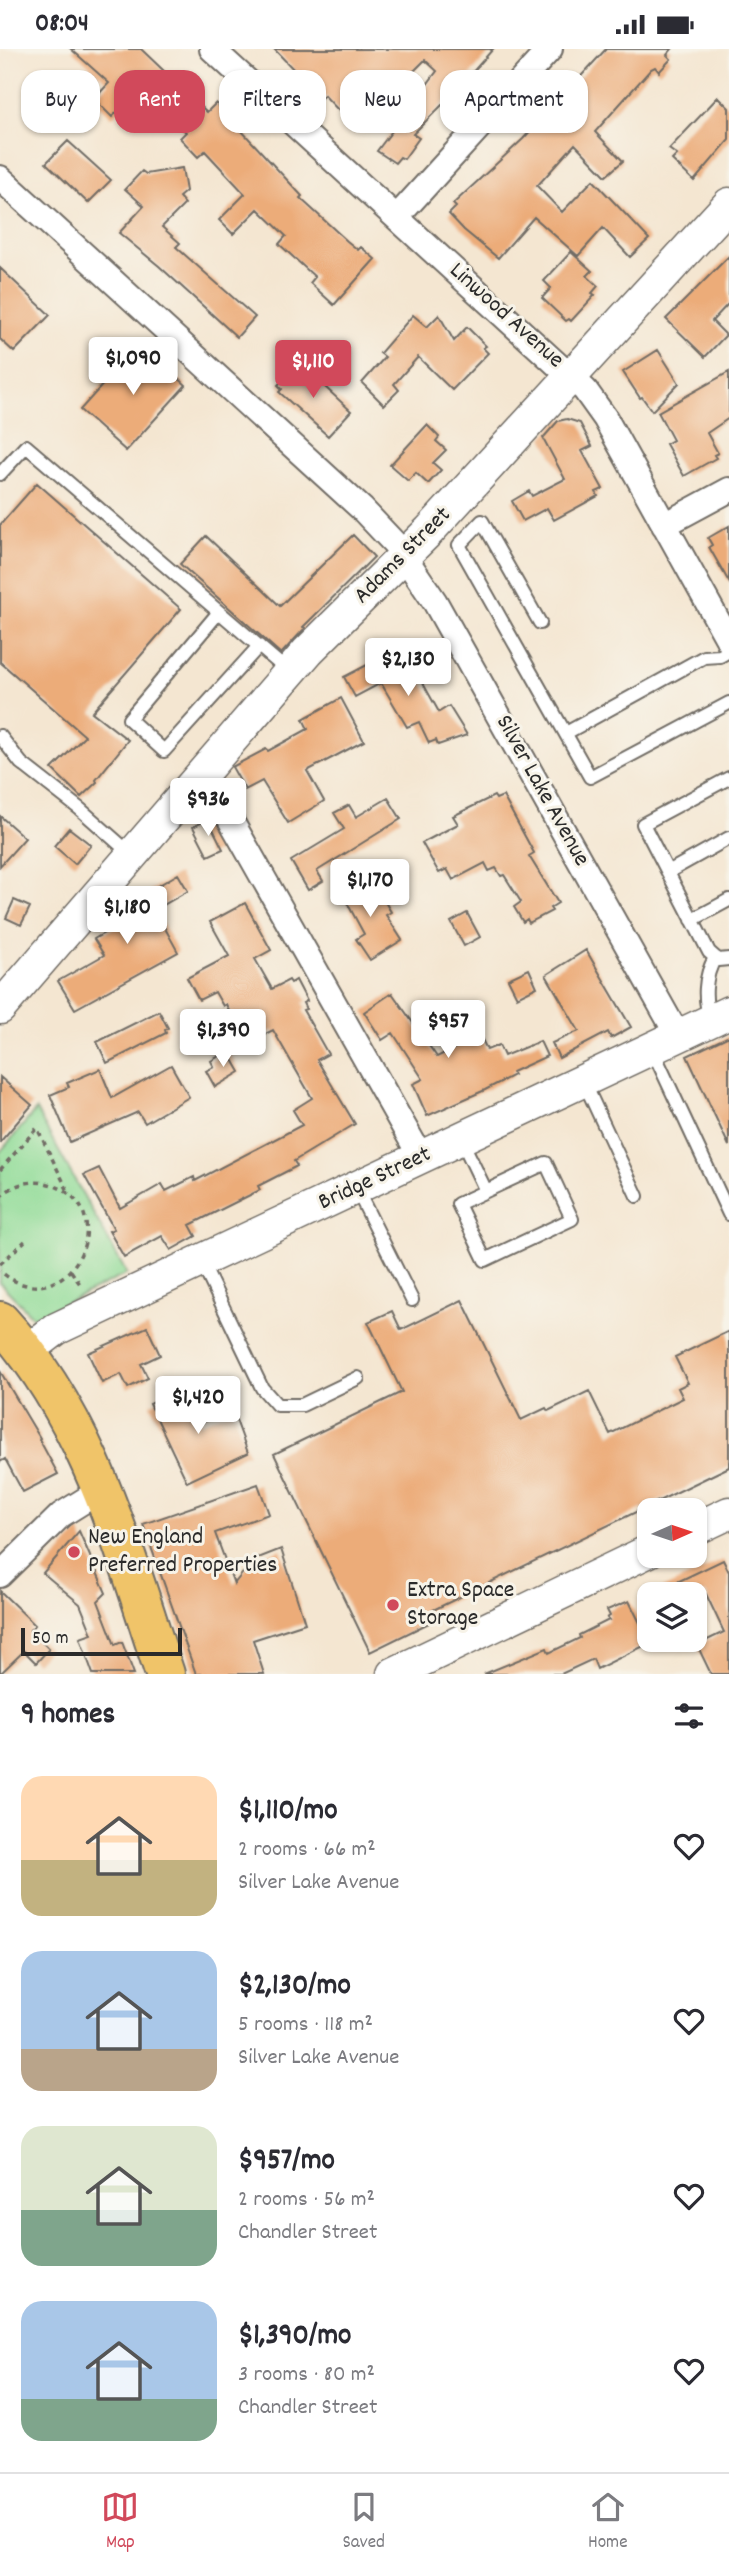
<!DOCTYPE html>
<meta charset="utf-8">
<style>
:root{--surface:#fff;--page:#f2f2f3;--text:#2b2b33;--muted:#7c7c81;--line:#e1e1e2;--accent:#d1495b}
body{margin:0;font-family:Dekko,sans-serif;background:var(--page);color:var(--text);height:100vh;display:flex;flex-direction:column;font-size:26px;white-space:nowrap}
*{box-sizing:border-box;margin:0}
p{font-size:23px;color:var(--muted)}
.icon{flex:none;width:38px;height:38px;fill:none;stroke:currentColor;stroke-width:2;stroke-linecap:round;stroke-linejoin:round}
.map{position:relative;height:1625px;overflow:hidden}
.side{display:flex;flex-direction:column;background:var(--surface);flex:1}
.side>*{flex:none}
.hud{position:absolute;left:21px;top:21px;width:688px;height:63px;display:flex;gap:14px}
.needle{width:46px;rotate:87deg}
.fabs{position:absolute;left:637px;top:1449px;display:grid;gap:14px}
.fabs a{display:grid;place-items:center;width:70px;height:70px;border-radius:14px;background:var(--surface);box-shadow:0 2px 5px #0004;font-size:35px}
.scale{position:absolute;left:21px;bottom:18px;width:161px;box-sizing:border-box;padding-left:7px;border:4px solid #2b2b2b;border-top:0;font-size:19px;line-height:24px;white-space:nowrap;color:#2b2b2b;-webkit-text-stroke:5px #f7f3e8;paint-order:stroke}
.price{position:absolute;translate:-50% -60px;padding:0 16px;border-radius:7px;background:#fff;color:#222;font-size:23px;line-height:46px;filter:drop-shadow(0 2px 4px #0008)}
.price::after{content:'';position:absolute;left:50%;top:42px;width:21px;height:16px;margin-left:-10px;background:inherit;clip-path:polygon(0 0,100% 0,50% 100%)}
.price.selected{background:var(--accent);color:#fff}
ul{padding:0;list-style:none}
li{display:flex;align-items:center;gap:21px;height:175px;padding:0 21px}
li span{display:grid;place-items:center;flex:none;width:196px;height:140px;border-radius:21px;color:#555}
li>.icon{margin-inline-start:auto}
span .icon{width:84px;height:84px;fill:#fffc;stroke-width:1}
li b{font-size:30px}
h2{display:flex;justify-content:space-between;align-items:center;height:84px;padding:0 21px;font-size:30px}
.tag{padding:0 24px;border-radius:21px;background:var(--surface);box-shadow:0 2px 5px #0004;font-size:24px;line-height:63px}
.tag.selected{background:var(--accent);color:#fff}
.status{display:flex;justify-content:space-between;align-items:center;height:49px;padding:0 35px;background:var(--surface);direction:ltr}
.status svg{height:19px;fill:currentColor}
.menu{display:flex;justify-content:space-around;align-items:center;height:98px;border-top:2px solid var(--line);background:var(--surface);font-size:19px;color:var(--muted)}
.menu a{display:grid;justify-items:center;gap:4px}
.menu .selected{color:var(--accent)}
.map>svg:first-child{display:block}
</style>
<div class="status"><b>08:04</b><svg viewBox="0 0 49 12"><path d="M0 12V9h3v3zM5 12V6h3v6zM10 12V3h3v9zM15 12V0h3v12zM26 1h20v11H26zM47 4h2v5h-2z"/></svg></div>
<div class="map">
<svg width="729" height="1625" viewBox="0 0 729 1625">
<rect width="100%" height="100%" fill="#f7f3e8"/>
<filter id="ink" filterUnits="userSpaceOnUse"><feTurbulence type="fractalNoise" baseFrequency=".0143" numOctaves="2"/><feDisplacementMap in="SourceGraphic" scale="14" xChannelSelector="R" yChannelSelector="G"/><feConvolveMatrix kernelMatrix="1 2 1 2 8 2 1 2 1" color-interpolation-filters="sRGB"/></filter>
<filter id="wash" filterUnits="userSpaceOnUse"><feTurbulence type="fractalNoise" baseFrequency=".00686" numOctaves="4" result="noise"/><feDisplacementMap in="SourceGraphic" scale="28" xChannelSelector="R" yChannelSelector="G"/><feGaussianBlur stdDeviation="1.57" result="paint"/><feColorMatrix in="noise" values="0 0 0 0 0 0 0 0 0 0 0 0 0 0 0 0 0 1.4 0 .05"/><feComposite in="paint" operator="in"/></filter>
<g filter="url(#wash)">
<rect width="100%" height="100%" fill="#f4e6d1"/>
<!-- green -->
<path fill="#91dc98" stroke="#5e8462" stroke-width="2" d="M 36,1061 L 127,1225 L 41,1266 L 33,1268 L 0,1234 L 0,1103 Z"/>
<g id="blocks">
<!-- building -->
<path fill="#ecac79" d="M 71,0 L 141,0 L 207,63 L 216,54 L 302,147 L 300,149 L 347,192 L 358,201 L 361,198 L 375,210 L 334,256 L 310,234 L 315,228 L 279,195 L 286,187 L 258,160 L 233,185 L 219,171 L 245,145 L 205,102 L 198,108 L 180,89 L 186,83 L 152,51 L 147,55 L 135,45 L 112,68 L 94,50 L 109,34 Z
M 274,0 L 493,0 L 456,42 L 413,85 L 419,89 L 404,110 L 400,108 L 395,114 L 377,102 L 437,22 L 425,11 L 356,80 L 324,46 L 321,49 Z
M 606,0 L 672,0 L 667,6 L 671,10 L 659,23 L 655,18 L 651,20 L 595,83 L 623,112 L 606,127 L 575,95 L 537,137 L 562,163 L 593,131 L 649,190 L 630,208 L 603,179 L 578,207 L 534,168 L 498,209 L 464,181 L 449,165 L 456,158 L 453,155 L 523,90 Z
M 718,48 L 729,59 L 729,91 L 694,132 L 672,111 L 677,106 L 669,100 Z
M 68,92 L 111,131 L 88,154 L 46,114 Z
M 182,119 L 186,142 L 179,148 L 185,155 L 162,178 L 180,194 L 176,198 L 255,268 L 237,288 L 159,217 L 119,184 L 144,157 L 125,140 L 142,122 L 146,125 Z
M 571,203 L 592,222 L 587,227 L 598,237 L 592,244 L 595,246 L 571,272 L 569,270 L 566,272 L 542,249 L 551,239 L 544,232 Z
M 729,207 L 729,254 L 712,272 L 726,286 L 705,308 L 666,270 Z
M 0,219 L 50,266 L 14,303 L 0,290 Z
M 413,266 L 427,278 L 439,266 L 454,292 L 467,278 L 486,297 L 483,299 L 488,304 L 452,341 L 418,308 L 394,335 L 399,341 L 384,356 L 362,334 L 385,308 L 380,304 Z
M 140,294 L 186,336 L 126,402 L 80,361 Z
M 658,301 L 679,334 L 652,362 L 642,348 L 640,349 L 623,323 Z
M 299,314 L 351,362 L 328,387 L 279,343 L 282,340 L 278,336 Z
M 729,323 L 729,369 L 707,384 L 718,404 L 714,406 L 716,409 L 684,427 L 666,395 L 673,391 L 658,363 Z
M 567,370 L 580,374 L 592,397 L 582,402 L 603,440 L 596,443 L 598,447 L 554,471 L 547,459 L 523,472 L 512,452 L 529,442 L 532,447 L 565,430 L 543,389 L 558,372 Z
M 427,376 L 439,388 L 436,392 L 446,401 L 433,414 L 441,421 L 428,435 L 416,424 L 408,432 L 390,416 Z
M 37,434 L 181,560 L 92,663 L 128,691 L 96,731 L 97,733 L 81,748 L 52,720 L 85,687 L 0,613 L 0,476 Z
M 729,477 L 729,533 L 709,498 L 712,496 L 708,489 Z
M 353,486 L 374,508 L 303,578 L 305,579 L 281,605 L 180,515 L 206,487 L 280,557 Z
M 388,605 L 393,613 L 400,608 L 409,623 L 415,620 L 439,663 L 449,657 L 467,686 L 438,696 L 436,691 L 429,694 L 419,673 L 407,678 L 381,634 L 355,648 L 344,628 Z
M 341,649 L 364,692 L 307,722 L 324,752 L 288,774 L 262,732 L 245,741 L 232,718 L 266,700 L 268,702 L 308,680 L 303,670 Z
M 494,747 L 496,750 L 503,747 L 534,804 L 529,807 L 558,854 L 550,859 L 552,862 L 529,874 L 527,870 L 523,873 L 514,858 L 521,853 L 504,826 L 501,827 L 496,819 L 489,822 L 485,814 L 453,831 L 447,820 L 439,824 L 422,794 L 458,775 L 453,767 Z
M 388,749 L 401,770 L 317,822 L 323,832 L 308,841 L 291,812 L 344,780 L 334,764 L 349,756 L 356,768 Z
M 0,767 L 25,789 L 0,817 Z
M 208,770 L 223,800 L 208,807 L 193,778 Z
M 69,779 L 91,796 L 75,815 L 54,797 Z
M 178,825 L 188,842 L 155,861 L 178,903 L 75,960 L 58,932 L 104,906 L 94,890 L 128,870 L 119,853 L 140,842 L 142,846 Z
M 358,828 L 374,853 L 382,848 L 391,863 L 386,866 L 402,891 L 370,911 L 356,890 L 364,885 L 339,839 Z
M 14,851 L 30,858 L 21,876 L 6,869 Z
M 245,854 L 271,901 L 255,910 L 272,940 L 289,931 L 291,934 L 296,931 L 307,952 L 303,954 L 306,960 L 303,961 L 328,1005 L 317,1011 L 355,1075 L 294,1112 L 297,1117 L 258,1137 L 260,1141 L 190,1176 L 196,1187 L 171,1201 L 162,1187 L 124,1208 L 109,1182 L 114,1180 L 84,1126 L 99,1119 L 120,1159 L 162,1135 L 166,1142 L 194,1128 L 195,1132 L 302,1076 L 293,1061 L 312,1049 L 273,981 L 244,996 L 226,955 L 223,957 L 215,943 L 199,951 L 187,929 L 229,907 L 210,873 Z
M 467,864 L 480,888 L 464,897 L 451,873 Z
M 586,901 L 631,978 L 611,989 L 608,983 L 559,1009 L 552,994 L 579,982 L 546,926 Z
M 529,920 L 537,938 L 517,948 L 508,930 Z
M 392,944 L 437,1008 L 480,986 L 487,1001 L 499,996 L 504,1007 L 540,992 L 547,1007 L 512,1023 L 514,1026 L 485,1041 L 427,1067 L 413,1035 L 423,1030 L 393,984 L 382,991 L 364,963 Z
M 159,962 L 168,979 L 165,981 L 166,984 L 107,1014 L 97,993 Z
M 729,987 L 729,1097 L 687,1007 Z
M 228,1002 L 240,1023 L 215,1038 L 206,1022 L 214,1018 L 211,1012 Z
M 171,1016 L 189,1048 L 145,1074 L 138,1063 L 70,1093 L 50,1046 L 69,1038 L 67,1034 L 100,1020 L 112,1049 Z
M 0,1028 L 32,1056 L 0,1093 Z
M 462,1251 L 521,1371 L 546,1359 L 548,1362 L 589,1342 L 610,1385 L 683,1349 L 678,1339 L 688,1334 L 675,1308 L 729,1282 L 729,1418 L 431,1562 L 435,1571 L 370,1603 L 274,1405 L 402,1343 L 368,1273 L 392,1262 L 401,1281 Z
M 147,1278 L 160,1306 L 141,1315 L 148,1329 L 128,1339 L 121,1325 L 102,1334 L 88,1304 Z
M 0,1322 L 40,1389 L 39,1390 L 58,1425 L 23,1443 L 5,1410 L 0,1413 Z
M 184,1339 L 201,1374 L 232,1360 L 248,1404 L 187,1433 L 150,1355 Z
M 258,1435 L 269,1465 L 215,1484 L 234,1535 L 253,1511 L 281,1500 L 305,1574 L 253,1591 L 264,1625 L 196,1625 L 143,1475 Z
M 79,1482 L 106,1544 L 98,1552 L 115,1596 L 122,1593 L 134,1625 L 93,1625 L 80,1589 L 92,1585 L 80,1555 L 43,1524 Z
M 723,1511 L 729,1523 L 729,1625 L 711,1625 L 697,1596 L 724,1583 L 706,1545 L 652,1545 Z
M 0,1542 L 35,1576 L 30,1581 L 49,1600 L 36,1614 L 24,1602 L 0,1625 Z
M 629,1552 L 650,1594 L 597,1620 L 593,1610 L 561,1625 L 484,1625 L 547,1599 L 549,1604 L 580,1589 L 579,1586 L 609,1571 L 607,1569 L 610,1567 L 607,1561 Z"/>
</g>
</g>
<g filter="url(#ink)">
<use href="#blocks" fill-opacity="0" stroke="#716c65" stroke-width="2"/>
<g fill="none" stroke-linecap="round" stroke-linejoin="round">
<!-- service casing -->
<g stroke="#716c65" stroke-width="16">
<path id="service" d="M 0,425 L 26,397 L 289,623
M 219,563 L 129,670 L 164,702 L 259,597
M 540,574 L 482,472 L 459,496 L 590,728 L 729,654
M 566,684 L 704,608 L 720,607 L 729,602
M 0,687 L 21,714 L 80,760 L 133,807
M 729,729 L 643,775 L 709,903 L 718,911 L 729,910
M 668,823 L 729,789
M 692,871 L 729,851
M 711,971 C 703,952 704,927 715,909
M 652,1000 L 729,1165
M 584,1033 L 637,1147
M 461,1090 L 486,1142
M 546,1114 L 572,1170 L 485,1211 L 458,1155 Z
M 356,1139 L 412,1251
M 201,1212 L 262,1339 L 277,1356 L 302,1356 L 358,1329"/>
</g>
<!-- minor casing -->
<g stroke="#716c65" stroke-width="28">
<path id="minor" d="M 212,0 L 585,341 L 605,369 L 729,592
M 0,129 L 362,460 L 397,497 L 435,553 L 678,987
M 397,168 L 550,0
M 664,476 L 729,441
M 200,728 L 222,756 L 421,1108
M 0,1526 L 61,1466 L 101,1441"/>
</g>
<!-- tertiary casing -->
<g stroke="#716c65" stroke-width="35">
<path id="tertiary" d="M 0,959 L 308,602 L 429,482 L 729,155
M 26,1303 L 56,1280 L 729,963
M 695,1480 L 729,1464
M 393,1625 L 649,1502"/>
</g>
<!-- primary casing -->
<g stroke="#716c65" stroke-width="42">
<path id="primary" d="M 0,1272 C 90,1369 124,1503 165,1625"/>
</g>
<!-- path -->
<path stroke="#716c65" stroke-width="3.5" stroke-dasharray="5 5" stroke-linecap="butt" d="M 0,1121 L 37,1079 L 69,1144
M 0,1148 C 12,1136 29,1131 45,1134 C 131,1154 67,1280 0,1222
M 0,1215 L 25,1192
M 71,1222 L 82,1238"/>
<!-- service -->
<use href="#service" stroke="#fff" stroke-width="12"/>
<!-- minor -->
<use href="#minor" stroke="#fff" stroke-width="24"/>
<!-- tertiary -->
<use href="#tertiary" stroke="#fff" stroke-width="32"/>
<!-- primary -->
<use href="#primary" stroke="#f0c469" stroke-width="38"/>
</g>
</g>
<!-- markers -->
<g fill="#d1495b" stroke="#f7f3e8" stroke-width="2.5">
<circle cx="74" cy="1503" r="7"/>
<circle cx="393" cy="1556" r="7"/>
</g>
<g text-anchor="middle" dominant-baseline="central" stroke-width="6" stroke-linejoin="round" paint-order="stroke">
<!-- street labels -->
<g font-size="24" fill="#2b2b2b" stroke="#f7f3e8">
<text transform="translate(506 267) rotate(42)">Linwood Avenue</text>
<text transform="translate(403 507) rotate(-45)">Adams Street</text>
<text transform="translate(542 742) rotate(61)">Silver Lake Avenue</text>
<text transform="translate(375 1130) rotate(-25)">Bridge Street</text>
</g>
<!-- poi labels -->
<g font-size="24" fill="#2b2b2b" stroke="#f7f3e8" text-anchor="start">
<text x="88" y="1489">New England<tspan x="88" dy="28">Preferred Properties</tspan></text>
<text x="407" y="1542">Extra Space<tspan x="407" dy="28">Storage</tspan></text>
</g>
</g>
</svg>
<div class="fabs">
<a><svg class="needle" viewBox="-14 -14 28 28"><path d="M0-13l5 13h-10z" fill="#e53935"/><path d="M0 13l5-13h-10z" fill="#7c7c81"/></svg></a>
<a><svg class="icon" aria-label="layers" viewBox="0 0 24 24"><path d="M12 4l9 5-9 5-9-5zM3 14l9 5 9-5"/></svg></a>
</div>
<div class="scale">50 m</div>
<b class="price" style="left:133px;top:348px">$1,090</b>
<b class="price selected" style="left:313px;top:351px">$1,110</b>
<b class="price" style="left:408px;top:649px">$2,130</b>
<b class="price" style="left:208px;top:789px">$936</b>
<b class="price" style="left:370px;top:870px">$1,170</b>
<b class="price" style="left:127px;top:897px">$1,180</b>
<b class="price" style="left:448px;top:1011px">$957</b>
<b class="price" style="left:223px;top:1020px">$1,390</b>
<b class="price" style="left:198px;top:1387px">$1,420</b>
<div class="hud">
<a class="tag">Buy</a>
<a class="tag selected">Rent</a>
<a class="tag">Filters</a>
<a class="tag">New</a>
<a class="tag">Apartment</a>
</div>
</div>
<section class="side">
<h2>9 homes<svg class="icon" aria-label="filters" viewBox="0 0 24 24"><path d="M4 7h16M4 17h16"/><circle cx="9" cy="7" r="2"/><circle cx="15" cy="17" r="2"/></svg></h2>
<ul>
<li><span style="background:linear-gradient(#ffd9b3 60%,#c2b280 0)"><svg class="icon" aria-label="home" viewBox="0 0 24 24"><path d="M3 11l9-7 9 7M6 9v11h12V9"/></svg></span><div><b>$1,110/mo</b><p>2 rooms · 66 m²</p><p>Silver Lake Avenue</p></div><svg class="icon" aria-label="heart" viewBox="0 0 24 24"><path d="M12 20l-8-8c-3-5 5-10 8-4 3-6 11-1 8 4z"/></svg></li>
<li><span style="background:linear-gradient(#a9c7e8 70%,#b9a48a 0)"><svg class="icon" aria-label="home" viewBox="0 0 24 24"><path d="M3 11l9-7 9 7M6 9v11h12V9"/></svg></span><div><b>$2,130/mo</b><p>5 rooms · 118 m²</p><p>Silver Lake Avenue</p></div><svg class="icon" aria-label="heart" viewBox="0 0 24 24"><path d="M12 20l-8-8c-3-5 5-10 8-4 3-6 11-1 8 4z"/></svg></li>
<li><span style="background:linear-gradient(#dfe7d0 60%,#7fa58c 0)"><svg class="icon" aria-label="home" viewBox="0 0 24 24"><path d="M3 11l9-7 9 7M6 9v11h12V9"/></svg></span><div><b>$957/mo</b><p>2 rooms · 56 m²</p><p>Chandler Street</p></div><svg class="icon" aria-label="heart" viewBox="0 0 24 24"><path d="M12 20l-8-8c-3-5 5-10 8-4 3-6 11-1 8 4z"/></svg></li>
<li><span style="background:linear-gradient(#a9c7e8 70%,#7fa58c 0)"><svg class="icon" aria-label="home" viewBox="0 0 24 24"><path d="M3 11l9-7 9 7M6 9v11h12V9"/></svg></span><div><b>$1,390/mo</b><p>3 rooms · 80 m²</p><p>Chandler Street</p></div><svg class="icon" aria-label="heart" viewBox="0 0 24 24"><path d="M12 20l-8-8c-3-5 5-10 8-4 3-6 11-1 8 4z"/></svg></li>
</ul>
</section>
<nav class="menu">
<a class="selected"><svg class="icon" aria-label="map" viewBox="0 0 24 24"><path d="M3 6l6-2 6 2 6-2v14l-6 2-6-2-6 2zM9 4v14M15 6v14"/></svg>Map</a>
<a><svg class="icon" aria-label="saved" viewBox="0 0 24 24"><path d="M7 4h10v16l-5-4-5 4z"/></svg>Saved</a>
<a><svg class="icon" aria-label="home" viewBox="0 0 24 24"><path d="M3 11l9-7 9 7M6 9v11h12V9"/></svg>Home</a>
</nav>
